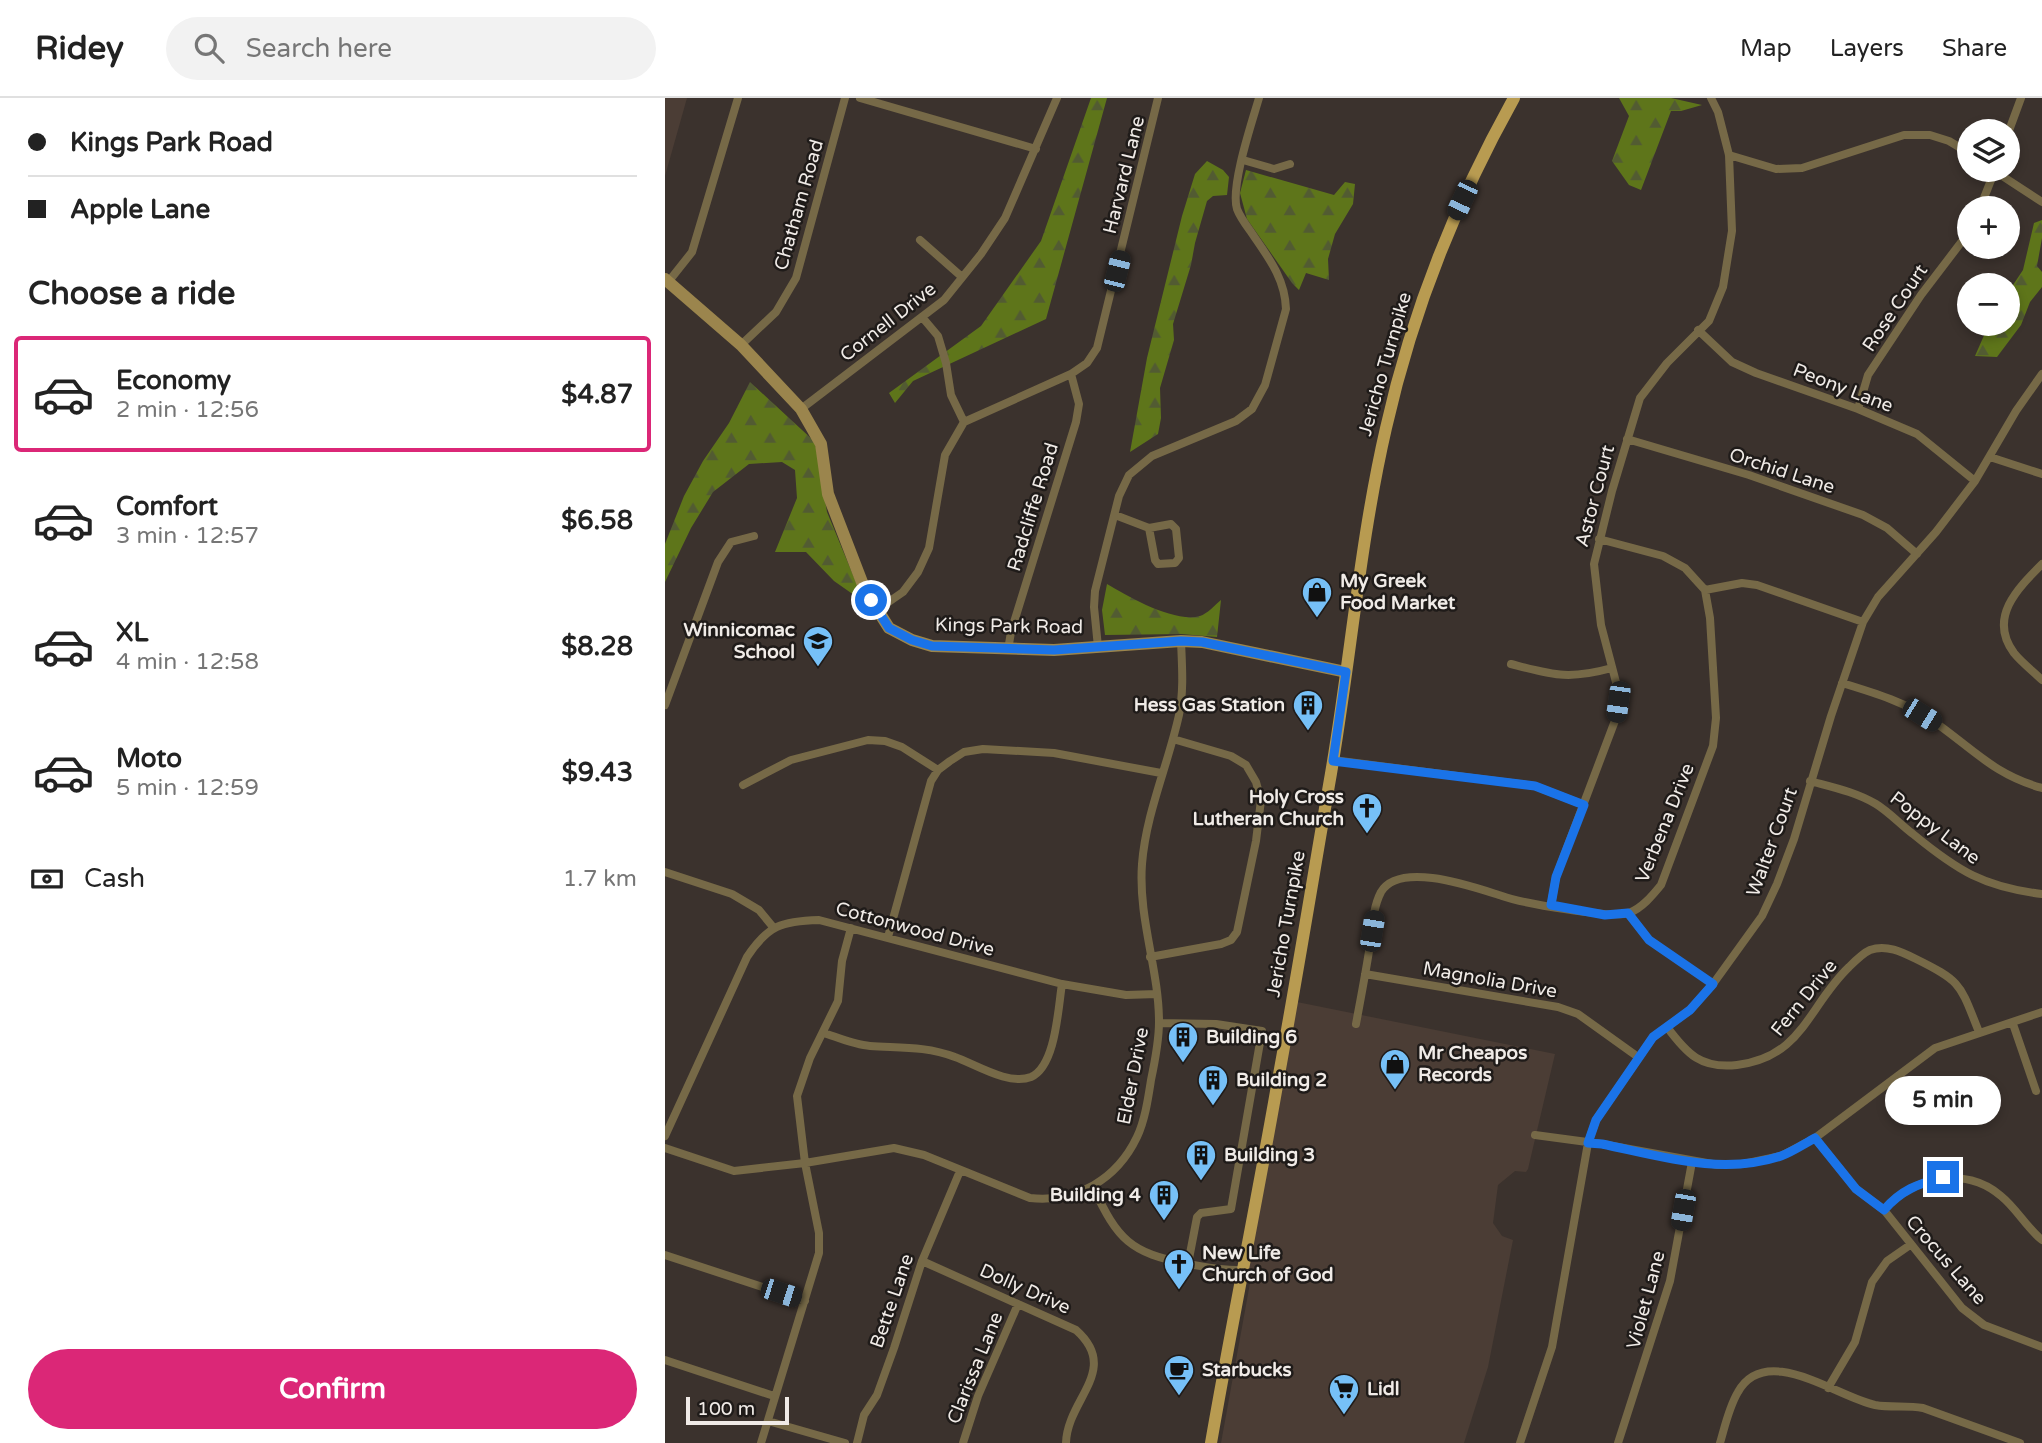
<!DOCTYPE html>
<meta charset="utf-8">
<style>
body{margin:0;font-family:"Varela Round",sans-serif;background:#f2f2f2;color:#222;height:100vh;display:flex;flex-direction:column;font-size:26px;white-space:nowrap}
*{box-sizing:border-box;margin:0}
p{font-size:23px;color:#767676}
.icon{flex:none;width:38px;height:38px;fill:none;stroke:currentColor;stroke-width:2;stroke-linecap:round;stroke-linejoin:round}
.map{position:relative;flex:1;overflow:hidden}
.sheet{display:flex;flex-direction:column;background:#fff;width:665px}
.sheet>*{flex:none}
.hud{display:grid;align-content:center;height:154px;padding:0 28px;background:#fff}
.fabs{position:absolute;left:1292px;top:21px;display:grid;gap:14px}
.fabs a{display:grid;place-items:center;width:63px;height:63px;border-radius:50%;background:#fff;box-shadow:0 4px 10px #0003;font-size:35px}
.scale{position:absolute;left:21px;bottom:18px;width:103px;box-sizing:border-box;padding-left:7px;border:4px solid #f0ebe7;border-top:0;font-size:19px;line-height:24px;white-space:nowrap;color:#f0ebe7;-webkit-text-stroke:5px #1f1b19;paint-order:stroke}
.end{position:absolute;width:32px;height:32px;margin:-16px;border:9px solid #1a73e8;background:#fff;box-shadow:0 0 0 4px #fff}
.from{border-radius:50%}
.bubble{position:absolute;height:49px;border-radius:24px;background:#fff;box-shadow:0 4px 10px #0003;font-size:23px;font-weight:700;line-height:49px;text-align:center}
.car{position:absolute;width:21px;height:42px;margin:-21px -10px;border-radius:9px;box-shadow:0 0 5px 2px #0007;background:linear-gradient(#222 24%,#8ab4d8 0 40%,#222 0 76%,#8ab4d8 0 86%,#222 0)}
.hud b{display:flex;align-items:center;gap:24px;height:66px;font-size:26px}
.hud b+b{border-top:2px solid #e0e0e0}
.hud i{width:18px;height:18px;background:#222}
ul{padding:0;list-style:none}
li{display:flex;align-items:center;gap:21px;height:116px;margin:0 14px 10px;padding:0 14px;border:4px solid transparent;border-radius:7px}
li div{flex:1}
li b{display:block;font-size:26px}
li em{font-style:normal;font-weight:700}
li.on{border-color:#db2777}
li>.icon{width:63px;height:63px;stroke-width:1.5}
h2{padding:0 28px;font-size:32px;line-height:84px}
.pay{display:flex;align-items:center;gap:18px;height:77px;padding:0 28px;font-size:26px}
.pay p{margin-inline-start:auto}
.button{display:flex;gap:14px;margin-top:auto;padding:14px 28px}
.button a{flex:1;height:80px;border-radius:42px;background:#db2777;color:#fff;font-size:28px;font-weight:700;line-height:80px;text-align:center}
header{display:flex;align-items:center;gap:42px;box-sizing:border-box;height:98px;padding:0 35px;background:#fff;border-bottom:2px solid #e0e0e0}
header strong{font-size:33px}
nav{display:flex;gap:38px;margin-inline-start:auto;font-size:24px}
.search{width:490px;height:63px;background:#f2f2f2;display:flex;align-items:center;gap:18px;box-sizing:border-box;padding:0 24px;border-radius:38px;color:#767676;font-size:26px}
main{display:flex;flex:1;min-height:0}
.map>svg:first-child{display:block}
.built{fill:#4b3d35}
.forest{fill:url(#forest-firs)}
.lines{fill:none;stroke-linecap:round;stroke-linejoin:round}
.street{stroke:#766947;stroke-width:8}
.secondary{stroke:#9b854d;stroke-width:12}
.primary{stroke:#b89b51;stroke-width:12}
.route{stroke:#1a73e8;stroke-width:9}
.labels{text-anchor:middle;dominant-baseline:central;stroke-width:5;stroke-linejoin:round;paint-order:stroke}
.street-label{font-size:19px;fill:#f0ebe7;stroke:#1f1b19}
.poi-label{font-size:19px;font-weight:bold;fill:#f0ebe7;stroke:#1f1b19;text-anchor:start}
</style>
<header>
<strong>Ridey</strong>
<div class="search"><svg class="icon" aria-label="search" viewBox="0 0 24 24"><circle cx="10" cy="10" r="6"/><path d="M15 15l6 6"/></svg>Search here</div>
<nav><a>Map</a><a>Layers</a><a>Share</a></nav>
</header>
<main>
<section class="sheet">
<div class="hud">
<b><i class="from"></i>Kings Park Road</b>
<b><i></i>Apple Lane</b>
</div>
<h2>Choose a ride</h2>
<ul>
<li class="on"><svg class="icon" aria-label="car" viewBox="0 0 24 24"><path d="M5 17H2v-5l4-1 3-4h7l3 4 3 1v5h-3M9 17h6M6 11h13"/><circle cx="7" cy="17" r="2"/><circle cx="17" cy="17" r="2"/></svg><div><b>Economy</b><p>2 min · 12:56</p></div><em>$4.87</em></li>
<li><svg class="icon" aria-label="car" viewBox="0 0 24 24"><path d="M5 17H2v-5l4-1 3-4h7l3 4 3 1v5h-3M9 17h6M6 11h13"/><circle cx="7" cy="17" r="2"/><circle cx="17" cy="17" r="2"/></svg><div><b>Comfort</b><p>3 min · 12:57</p></div><em>$6.58</em></li>
<li><svg class="icon" aria-label="car" viewBox="0 0 24 24"><path d="M5 17H2v-5l4-1 3-4h7l3 4 3 1v5h-3M9 17h6M6 11h13"/><circle cx="7" cy="17" r="2"/><circle cx="17" cy="17" r="2"/></svg><div><b>XL</b><p>4 min · 12:58</p></div><em>$8.28</em></li>
<li><svg class="icon" aria-label="car" viewBox="0 0 24 24"><path d="M5 17H2v-5l4-1 3-4h7l3 4 3 1v5h-3M9 17h6M6 11h13"/><circle cx="7" cy="17" r="2"/><circle cx="17" cy="17" r="2"/></svg><div><b>Moto</b><p>5 min · 12:59</p></div><em>$9.43</em></li>
</ul>
<div class="pay"><svg class="icon" aria-label="cash" viewBox="0 0 24 24"><path d="M3 7h18v10H3z"/><circle cx="12" cy="12" r="2"/></svg>Cash<p>1.7 km</p></div>
<div class="button"><a>Confirm</a></div>
</section>
<div class="map">
<svg width="1377" height="1345" viewBox="0 0 1377 1345">
<defs>
<pattern id="forest-firs" width="22" height="20" patternUnits="userSpaceOnUse" patternTransform="scale(1.75)"><rect width="22" height="20" fill="#5e751a"/><path d="M5 1l3.5 6h-7zM16 11l3.5 6h-7z" fill="#525b32"/></pattern>
</defs>
<rect width="100%" height="100%" fill="#3b322d"/>
<path class="built" d="M0,0H22L0,78Z
M627,903L890,956L863,1071L861,1074L850,1073L833,1087L828,1125L837,1138L848,1142L823,1269L799,1345H556L585,1185L580,1153Z"/>
<path class="forest" d="M426,0H442L381,221L248,283L230,305L224,295L316,228L376,143Z
M954,0H1006L1037,7L1016,13H1006L976,92L964,87L947,63L964,18Z
M542,63L558,72L564,79L562,97L548,98L542,103L530,145L526,167L508,226L509,242L495,290L496,320L493,336L465,354L482,260L517,118L530,76Z
M581,72L669,97L680,84L690,86L688,106L670,136L663,161L664,182L641,175L634,192L627,185L582,121L575,95Z
M1377,122V140L1372,168L1377,174V189L1365,204L1356,227L1332,259L1310,258L1324,226H1342V196L1358,172L1369,125Z
M85,284L150,344L162,414L195,494L189,497L169,483L141,454H110L132,400L130,372L117,364L84,366L48,394L26,430L0,484V446L19,398L38,363L64,325Z
M442,486C464,499 509,525 535,518C542,516 550,507 556,502L552,539L516,536L440,537L437,512Z"/>
<g class="lines">
<path class="street" d="M195,0L371,51
M1342,38L1356,0
M1064,57L1111,71L1137,70L1239,37H1265L1284,43L1304,55
M578,62L609,71L625,66
M1328,72L1377,104
M1315,110L1330,72
M255,142L297,179
M4,183L27,154L73,0
M257,219L273,238L281,265L286,297L299,324
M1033,232L1067,264L1091,275L1193,311L1252,336L1310,383
M76,247L111,214L131,180L180,0
M136,311L279,202L316,156L340,120L392,0
M1193,311L1203,277L1256,197L1304,134
M962,341L1084,377L1198,417L1222,430L1252,456
M1325,359L1377,376
M450,417L484,430L490,462L493,466L510,465L514,460L511,431L506,426L484,430
M1377,466C1352,491 1323,520 1349,555C1357,565 1368,573 1377,582
M1040,492L1077,485L1092,487L1198,524
M212,512L238,494L253,474L264,450L280,357L299,324L406,276L422,265L432,250L493,0
M433,549L429,509L430,493L454,398L464,377L487,358L571,323L587,311L600,287L621,211C620,180 603,159 586,134C581,127 575,119 572,111C565,89 587,24 594,0
M343,552L346,534L411,324L414,306L406,276
M846,566C889,577 903,582 947,570
M1177,585C1210,595 1243,605 1271,625C1309,652 1330,677 1377,690
M0,607L53,464L66,444L89,438
M668,662L870,688L919,707
M1145,683C1167,689 1191,694 1211,706C1224,714 1236,727 1248,736C1293,773 1319,789 1377,796
M78,687L126,662L203,642L220,643L237,649L273,672
M0,774L67,796L94,812L108,829
M886,807L891,779L951,620L953,604L952,588L936,527L929,466L947,393L975,300L1002,265L1044,223L1058,189L1067,133L1064,57L1053,14L1046,0
M963,815L984,842L1048,886
M223,839L266,683L273,672L285,663L299,654L318,651L389,655L496,675
M485,859L556,846L566,842L572,834L591,743L596,702L591,684L581,667L566,658L508,641
M700,876L893,909L913,916L973,959
M494,925L551,926L597,933L566,1111L536,1115L532,1119L523,1166
M691,926C696,899 701,873 705,847C707,830 708,809 716,794C735,762 811,790 837,798C857,805 946,821 964,815C977,810 987,798 996,787L1048,648L1051,620L1045,520L1040,492L1020,470L998,458L934,441
M1348,926L1371,993
M1002,929C1022,956 1036,971 1072,967C1138,959 1143,908 1184,869C1190,863 1198,855 1205,852C1221,846 1237,854 1251,861C1298,884 1295,887 1314,934
M159,935C174,940 190,947 205,948C235,950 261,948 290,959C310,966 344,988 366,979C391,968 393,910 397,886
M870,1037L937,1046L1053,1067L1078,1066L1116,1058L1150,1040L1270,950L1377,914
M0,1038L82,859C103,827 117,823 154,822L397,886L461,897L492,896
M1150,1040L1191,1091L1219,1112L1297,1210L1319,1227L1377,1249
M0,1050L69,1073L140,1065L229,1050L259,1057L365,1100C412,1105 452,1081 472,1039C480,1022 483,1001 486,982C490,963 494,943 494,924C494,871 473,821 477,766C481,715 503,667 514,617C519,592 517,568 516,543
M428,1089C453,1142 465,1155 523,1166C541,1169 558,1173 577,1172
M1219,1112C1247,1079 1300,1067 1336,1098C1352,1111 1361,1129 1377,1142
M0,1157L140,1203
M257,1163L411,1232C456,1272 402,1301 401,1345
M0,1262L109,1298
M1163,1290L1190,1244L1207,1184L1222,1163L1245,1147
M103,1323L180,1345
M96,1345L154,1155V1135L140,1065L132,998L145,960L173,903L177,863L186,830
M192,1345L199,1317L212,1297L229,1250L257,1163L295,1073
M298,1345L313,1298L353,1206
M855,1345L887,1249L923,1045L931,1022L988,939L1025,912L1048,886L1097,818L1112,786L1129,741L1166,618L1198,524L1213,499L1271,434L1310,383L1351,313L1377,276
M953,1345L1005,1183L1027,1064
M1055,1345C1060,1328 1064,1309 1073,1294C1101,1244 1172,1299 1210,1307C1226,1310 1242,1307 1258,1310L1355,1345"/>
<path class="secondary" d="M0,181L76,247L136,311L156,346L163,396L200,492L224,530L247,542L267,548L389,552L516,543L537,544L681,574"/>
<path class="primary" d="M546,1345C567,1224 592,1103 613,982C631,884 647,786 664,687C685,569 694,447 721,330C747,214 791,104 849,0"/>
</g>
<g class="lines">
<path class="route" d="M206,502L224,530L247,542L267,548L389,552L516,543L537,544L681,574L668,663L870,688L919,707L891,779L886,807L940,817L963,815L984,842L1048,886L1025,912L988,939L931,1022L923,1045L937,1046C995,1058 1057,1078 1116,1058C1127,1054 1139,1046 1150,1040L1191,1091L1219,1112C1236,1092 1253,1086 1278,1079"/>
</g>
<defs>
<g id="shop-pin" transform="scale(1.575)"><path d="M0 17L-7.5 6A9.5 9.5 0 1 1 7.5 6Z" fill="#76c0f7" stroke="#1f1b19"/><path d="M-5-2.5h2.3a2.7 3.5 0 0 1 5.4 0H5L5.5 6h-11ZM-1.5-2.5h3a1.5 2.3 0 0 0-3 0Z" fill="#111"/></g>
<g id="school-pin" transform="scale(1.575)"><path d="M0 17L-7.5 6A9.5 9.5 0 1 1 7.5 6Z" fill="#76c0f7" stroke="#1f1b19"/><path d="M0-5L7-2L0 1L-7-2ZM-4 1L0 2.5L4 1V4Q0 6-4 4Z" fill="#111"/></g>
<g id="building-pin" transform="scale(1.575)"><path d="M0 17L-7.5 6A9.5 9.5 0 1 1 7.5 6Z" fill="#76c0f7" stroke="#1f1b19"/><path d="M-4-6H4V6H1V3H-1V6H-4ZM-2.5-4.3h1.7v1.8h-1.7ZM.8-4.3h1.7v1.8H.8ZM-2.5-1h1.7V.8h-1.7ZM.8-1h1.7V.8H.8Z" fill="#111"/></g>
<g id="church-pin" transform="scale(1.575)"><path d="M0 17L-7.5 6A9.5 9.5 0 1 1 7.5 6Z" fill="#76c0f7" stroke="#1f1b19"/><path d="M-1.2-6h2.4v3.5h3.3v2.4h-3.3V6h-2.4V-.1h-3.3v-2.4h3.3Z" fill="#111"/></g>
<g id="cafe-pin" transform="scale(1.575)"><path d="M0 17L-7.5 6A9.5 9.5 0 1 1 7.5 6Z" fill="#76c0f7" stroke="#1f1b19"/><path d="M-5.5-4.5H6V0H3Q3 3.5 0 3.5H-2.5Q-5.5 3.5-5.5 0ZM3-3.2v2h1.7v-2ZM-6 4.5H4V6H-6Z" fill="#111"/></g>
<g id="supermarket-pin" transform="scale(1.575)"><path d="M0 17L-7.5 6A9.5 9.5 0 1 1 7.5 6Z" fill="#76c0f7" stroke="#1f1b19"/><path d="M-6-5.5h2.5l.6 2H6L4.5 2H-2.5L-4.4-4H-6ZM-1.5 3.2a1.3 1.3 0 1 0 .1 0ZM3 3.2a1.3 1.3 0 1 0 .1 0Z" fill="#111"/></g>
</defs>
<g fill-rule="evenodd">
<use href="#shop-pin" x="652" y="494"/>
<use href="#school-pin" x="153" y="543"/>
<use href="#building-pin" x="643" y="607"/>
<use href="#church-pin" x="702" y="710"/>
<use href="#building-pin" x="518" y="939"/>
<use href="#shop-pin" x="730" y="966"/>
<use href="#building-pin" x="548" y="982"/>
<use href="#building-pin" x="536" y="1057"/>
<use href="#building-pin" x="499" y="1097"/>
<use href="#church-pin" x="514" y="1166"/>
<use href="#cafe-pin" x="514" y="1272"/>
<use href="#supermarket-pin" x="679" y="1291"/>
</g>
<g class="labels">
<g class="street-label">
<text transform="translate(459 77) rotate(-76)">Harvard Lane</text>
<text transform="translate(134 107) rotate(-74)">Chatham Road</text>
<text transform="translate(1230 210) rotate(-56)">Rose Court</text>
<text transform="translate(223 224) rotate(-38)">Cornell Drive</text>
<text transform="translate(720 266) rotate(-74)">Jericho Turnpike</text>
<text transform="translate(1178 290) rotate(21)">Peony Lane</text>
<text transform="translate(1117 373) rotate(18)">Orchid Lane</text>
<text transform="translate(930 398) rotate(-75)">Astor Court</text>
<text transform="translate(368 409) rotate(-73)">Radcliffe Road</text>
<text transform="translate(344 528) rotate(1)">Kings Park Road</text>
<text transform="translate(1000 725) rotate(-68)">Verbena Drive</text>
<text transform="translate(1270 730) rotate(37)">Poppy Lane</text>
<text transform="translate(1107 744) rotate(-70)">Walter Court</text>
<text transform="translate(621 826) rotate(-80)">Jericho Turnpike</text>
<text transform="translate(250 831) rotate(15)">Cottonwood Drive</text>
<text transform="translate(825 882) rotate(10)">Magnolia Drive</text>
<text transform="translate(1139 900) rotate(-51)">Fern Drive</text>
<text transform="translate(468 978) rotate(-79)">Elder Drive</text>
<text transform="translate(1281 1162) rotate(49)">Crocus Lane</text>
<text transform="translate(360 1191) rotate(24)">Dolly Drive</text>
<text transform="translate(981 1202) rotate(-75)">Violet Lane</text>
<text transform="translate(227 1203) rotate(-71)">Bette Lane</text>
<text transform="translate(310 1270) rotate(-68)">Clarissa Lane</text>
</g>
<g class="poi-label">
<text x="675" y="483">My Greek<tspan x="675" dy="22">Food Market</tspan></text>
<text x="130" y="532" text-anchor="end">Winnicomac<tspan x="130" dy="22">School</tspan></text>
<text x="620" y="607" text-anchor="end">Hess Gas Station</text>
<text x="679" y="699" text-anchor="end">Holy Cross<tspan x="679" dy="22">Lutheran Church</tspan></text>
<text x="541" y="939">Building 6</text>
<text x="753" y="955">Mr Cheapos<tspan x="753" dy="22">Records</tspan></text>
<text x="571" y="982">Building 2</text>
<text x="559" y="1057">Building 3</text>
<text x="476" y="1097" text-anchor="end">Building 4</text>
<text x="537" y="1155">New Life<tspan x="537" dy="22">Church of God</tspan></text>
<text x="537" y="1272">Starbucks</text>
<text x="702" y="1291">Lidl</text>
</g>
</g>
</svg>
<div class="fabs">
<a><svg class="icon" aria-label="layers" viewBox="0 0 24 24"><path d="M12 4l9 5-9 5-9-5zM3 14l9 5 9-5"/></svg></a>
<a>+</a>
<a>−</a>
</div>
<div class="scale">100 m</div>
<i class="end from" style="left:206px;top:502px"></i>
<i class="end" style="left:1278px;top:1079px"></i>
<div class="bubble" style="left:1220px;top:978px;width:116px">5 min</div>
<i class="car" style="left:797px;top:102px;rotate:205deg"></i>
<i class="car" style="left:452px;top:173px;rotate:14deg"></i>
<i class="car" style="left:953px;top:604px;rotate:188deg"></i>
<i class="car" style="left:1257px;top:617px;rotate:122deg"></i>
<i class="car" style="left:707px;top:833px;rotate:9deg"></i>
<i class="car" style="left:1018px;top:1112px;rotate:190deg"></i>
<i class="car" style="left:116px;top:1195px;rotate:108deg"></i>
</div>
</main>
